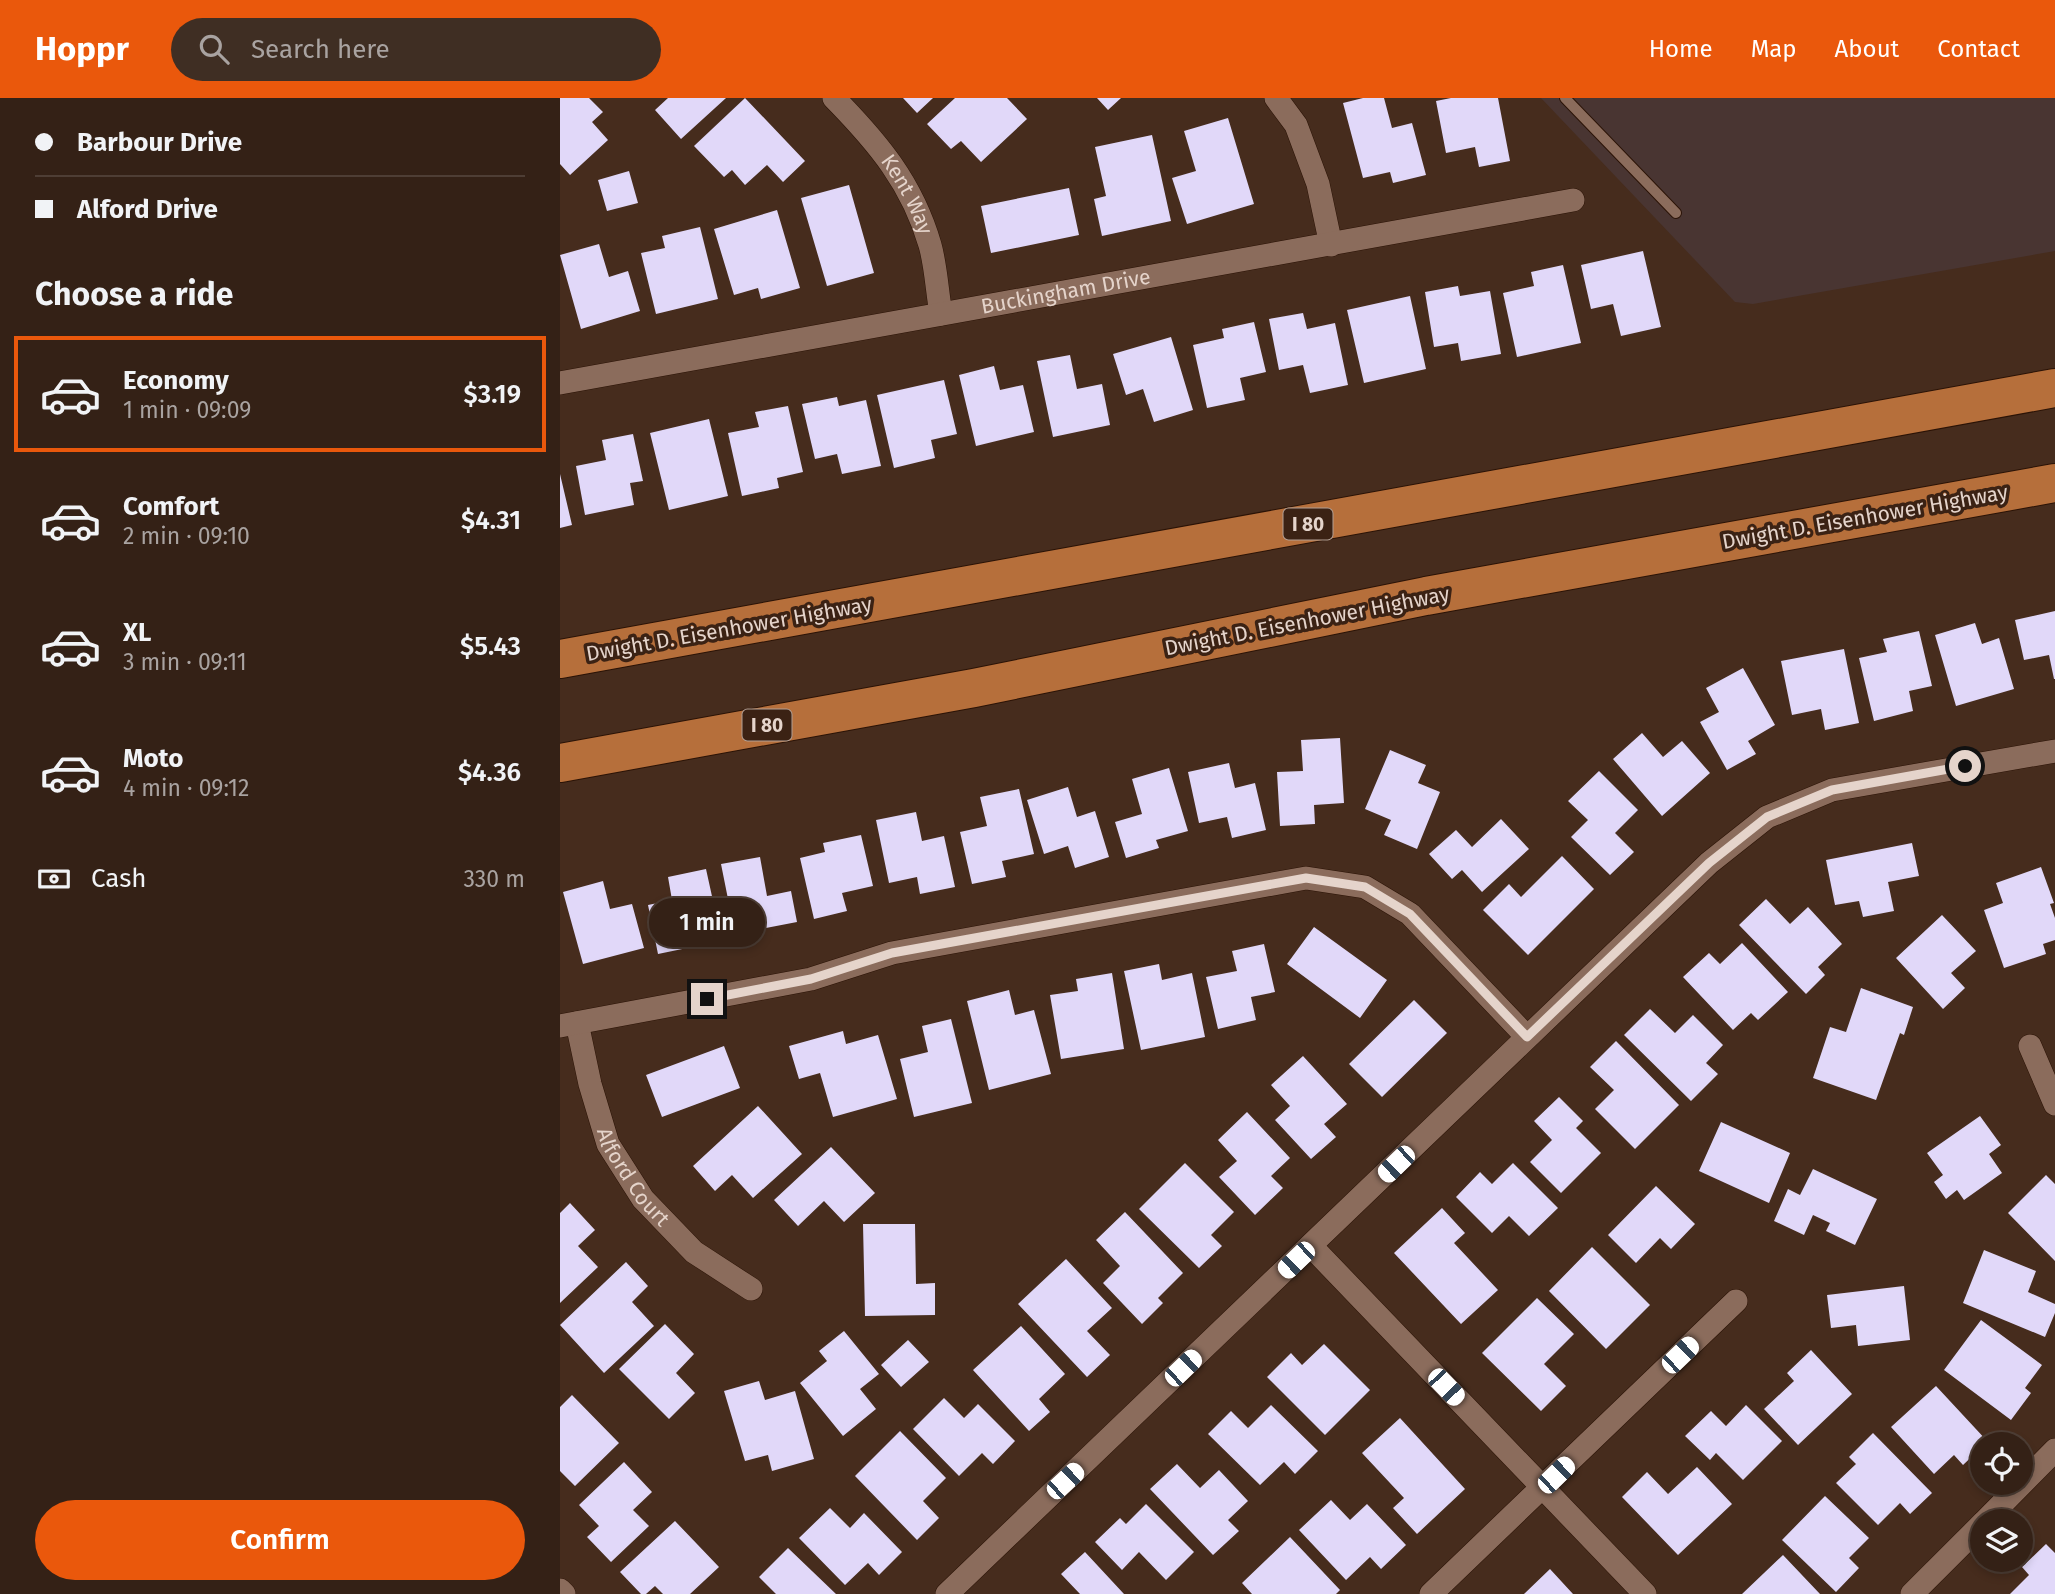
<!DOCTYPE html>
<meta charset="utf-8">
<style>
body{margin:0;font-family:"Fira Sans",sans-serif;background:#3f2e23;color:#f1f3f6;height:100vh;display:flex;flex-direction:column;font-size:26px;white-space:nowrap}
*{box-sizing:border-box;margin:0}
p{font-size:23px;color:#a9a3a1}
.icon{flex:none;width:38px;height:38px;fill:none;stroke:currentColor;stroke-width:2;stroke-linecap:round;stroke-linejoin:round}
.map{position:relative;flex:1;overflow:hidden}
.drawer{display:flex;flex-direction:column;background:#342116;width:560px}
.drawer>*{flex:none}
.top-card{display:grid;align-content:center;height:154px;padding:0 35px;background:#342116}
.buttons{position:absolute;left:1410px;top:1334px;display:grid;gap:14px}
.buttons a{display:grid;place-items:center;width:63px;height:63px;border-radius:50%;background:#342116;box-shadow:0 4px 10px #0003,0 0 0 2px #4e3e35;font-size:35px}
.end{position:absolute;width:32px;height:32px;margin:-16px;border:9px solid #e5d4cb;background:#111;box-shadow:0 0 0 4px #111}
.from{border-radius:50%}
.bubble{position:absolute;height:49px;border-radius:24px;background:#342116;box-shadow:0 4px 10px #0003,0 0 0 2px #4e3e35;font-size:23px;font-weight:600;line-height:49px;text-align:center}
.car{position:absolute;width:21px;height:42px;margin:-21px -10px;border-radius:9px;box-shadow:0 0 5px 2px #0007;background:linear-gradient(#fff 24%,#345 0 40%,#fff 0 76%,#345 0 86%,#fff 0)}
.top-card b{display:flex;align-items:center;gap:24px;height:66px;font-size:26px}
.top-card b+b{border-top:2px solid #4e3e35}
.top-card i{width:18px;height:18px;background:#f1f3f6}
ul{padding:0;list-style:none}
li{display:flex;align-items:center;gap:21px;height:116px;margin:0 14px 10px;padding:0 21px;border:4px solid transparent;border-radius:0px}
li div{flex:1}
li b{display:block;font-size:26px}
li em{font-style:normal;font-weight:600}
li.active{border-color:#ea580c}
li>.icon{width:63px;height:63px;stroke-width:1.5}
h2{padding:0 35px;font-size:32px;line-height:84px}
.pay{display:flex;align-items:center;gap:18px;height:77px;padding:0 35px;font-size:26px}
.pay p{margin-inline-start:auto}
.primary-button{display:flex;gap:14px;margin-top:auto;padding:14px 35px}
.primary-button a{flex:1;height:80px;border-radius:42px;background:#ea580c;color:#fff;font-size:28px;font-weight:600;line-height:80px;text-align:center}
header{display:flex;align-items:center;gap:42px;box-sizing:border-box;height:98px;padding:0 35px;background:#ea580c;color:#fff}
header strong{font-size:33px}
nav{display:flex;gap:38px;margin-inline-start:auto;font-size:24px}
.search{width:490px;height:63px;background:#3f2e23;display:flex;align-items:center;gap:18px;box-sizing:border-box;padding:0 24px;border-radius:38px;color:#a9a3a1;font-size:26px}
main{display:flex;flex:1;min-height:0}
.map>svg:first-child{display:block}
.medical{fill:#493532}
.building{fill:#e1d8f9}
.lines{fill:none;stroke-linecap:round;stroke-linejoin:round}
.lane-casing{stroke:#2b1306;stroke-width:12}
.street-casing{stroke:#2b1306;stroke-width:24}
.highway-casing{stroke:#2b1306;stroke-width:40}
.lane{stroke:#8b6c5c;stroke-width:10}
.street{stroke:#8b6c5c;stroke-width:23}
.highway{stroke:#b66f3b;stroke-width:38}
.route{stroke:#e5d4cb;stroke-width:9}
.labels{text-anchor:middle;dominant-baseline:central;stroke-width:7;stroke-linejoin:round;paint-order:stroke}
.shield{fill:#3b2214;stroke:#b29f94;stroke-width:2}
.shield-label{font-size:19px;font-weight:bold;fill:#e5d4cb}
.street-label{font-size:21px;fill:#e5d4cb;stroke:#3b2214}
</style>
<header>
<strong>Hoppr</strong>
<div class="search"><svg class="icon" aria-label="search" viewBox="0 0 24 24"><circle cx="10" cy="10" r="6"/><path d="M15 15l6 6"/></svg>Search here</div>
<nav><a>Home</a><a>Map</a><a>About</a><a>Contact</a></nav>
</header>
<main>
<section class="drawer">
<div class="top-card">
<b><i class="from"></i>Barbour Drive</b>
<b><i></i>Alford Drive</b>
</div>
<h2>Choose a ride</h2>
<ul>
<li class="active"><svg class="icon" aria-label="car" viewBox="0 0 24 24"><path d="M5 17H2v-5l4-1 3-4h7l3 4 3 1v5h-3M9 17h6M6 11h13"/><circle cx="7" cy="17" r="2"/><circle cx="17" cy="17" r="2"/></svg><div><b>Economy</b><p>1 min · 09:09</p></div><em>$3.19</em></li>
<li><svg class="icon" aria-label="car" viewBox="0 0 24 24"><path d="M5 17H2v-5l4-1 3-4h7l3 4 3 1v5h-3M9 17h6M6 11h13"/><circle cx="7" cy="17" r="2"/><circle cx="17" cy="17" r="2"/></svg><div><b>Comfort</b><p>2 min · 09:10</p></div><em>$4.31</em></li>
<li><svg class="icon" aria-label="car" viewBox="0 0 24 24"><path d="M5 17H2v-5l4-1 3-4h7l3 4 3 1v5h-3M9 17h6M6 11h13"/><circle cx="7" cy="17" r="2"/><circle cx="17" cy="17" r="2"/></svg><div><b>XL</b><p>3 min · 09:11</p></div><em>$5.43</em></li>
<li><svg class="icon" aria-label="car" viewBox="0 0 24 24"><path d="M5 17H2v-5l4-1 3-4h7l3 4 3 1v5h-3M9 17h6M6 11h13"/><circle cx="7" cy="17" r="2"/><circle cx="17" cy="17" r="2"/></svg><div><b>Moto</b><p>4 min · 09:12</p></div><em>$4.36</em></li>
</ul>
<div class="pay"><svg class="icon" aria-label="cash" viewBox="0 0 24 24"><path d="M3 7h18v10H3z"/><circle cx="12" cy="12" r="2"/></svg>Cash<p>330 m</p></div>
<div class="primary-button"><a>Confirm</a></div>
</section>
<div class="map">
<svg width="1495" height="1496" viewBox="0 0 1495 1496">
<rect width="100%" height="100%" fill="#462c1d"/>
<path class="medical" d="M981,0H1495V153L1193,206L1175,204Z"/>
<path class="building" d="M0,0H29L43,14L32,24L48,42L10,77L0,66Z
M108,0H166L121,41L95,12Z
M185,0L245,63L223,84L207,67L185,87L172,72L164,79L134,48Z
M343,0H373L357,15Z
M395,0H447L467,21L421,64L401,43L391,51L367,26Z
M537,0H561L548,12Z
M803,0H824L832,30L852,25L866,77L833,85L830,74L803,80L783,5Z
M891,0H938L950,63L919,69L915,49L886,55L876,3Z
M668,20L694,106L627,126L612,80L636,73L624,33Z
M592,37L611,123L542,138L534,101L546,98L535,49Z
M69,73L78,105L47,113L38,82Z
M289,87L314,175L267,188L241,100Z
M509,90L519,137L431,155L421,108Z
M217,112L240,190L201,201L198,190L174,197L154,131Z
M140,129L158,201L96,216L81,155L105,150L102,138Z
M39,146L49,179L68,173L80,213L21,231L0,157Z
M1083,153L1101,229L1061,238L1053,206L1031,211L1021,167Z
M1003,167L1021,245L957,259L943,195L974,188L971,174Z
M898,188L900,198L930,193L941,256L901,263L898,245L874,249L865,194Z
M850,198L866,271L804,285L787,212Z
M743,215L747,231L775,225L788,287L750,295L743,267L719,272L709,221Z
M694,224L706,274L680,280L685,302L647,310L633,247L664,240L662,231Z
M611,239L633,312L594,324L583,291L566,297L553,256Z
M510,257L517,291L542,286L550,327L493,339L477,263Z
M434,268L440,292L463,287L474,334L416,348L399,277Z
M384,282L397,336L371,342L375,360L334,370L317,297Z
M277,299L279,308L306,302L321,368L282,376L277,356L255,361L242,306Z
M228,308L243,374L217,380L219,390L182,398L168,335L199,329L195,314Z
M149,321L168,398L109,412L90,335Z
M73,336L83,383L70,385L74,407L25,417L16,368L46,362L42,342Z
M0,376L12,427L0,430Z
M1495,513V581H1494L1489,557L1464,562L1455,522Z
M1415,525L1422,546L1439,540L1454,591L1396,608L1375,537Z
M1359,533L1372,588L1349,593L1353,613L1314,623L1299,560L1327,554L1323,541Z
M1284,551L1299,625L1265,632L1261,611L1232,617L1221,563Z
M1183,570L1215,627L1188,643L1196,656L1167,672L1140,624L1159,614L1146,590Z
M1082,635L1103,659L1122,643L1150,675L1102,718L1053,661Z
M780,640L784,705L754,707L755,726L720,728L717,674L743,673L741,642Z
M830,652L866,667L858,685L880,694L857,751L824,737L831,722L805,711Z
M669,665L675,690L695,685L706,732L672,740L667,719L639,725L628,674Z
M609,670L628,733L596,742L599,750L566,760L555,724L582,716L572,681Z
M1039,673L1078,712L1055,735L1074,754L1050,777L1011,739L1028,722L1008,703Z
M508,689L517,719L535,713L549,759L515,770L508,748L484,756L467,702Z
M459,691L474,756L442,763L446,779L412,786L400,734L427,728L420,699Z
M356,714L362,743L384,738L395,789L360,796L357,779L329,785L316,722Z
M941,721L969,751L922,794L902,772L892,781L869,756L896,732L912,749Z
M301,737L313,788L282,795L287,813L254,821L240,760L265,754L263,745Z
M1352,745L1359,778L1328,784L1334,813L1303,819L1299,803L1275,807L1266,762Z
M1002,758L1034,791L968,857L923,812L949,786L961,799Z
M200,759L207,798L231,793L237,824L175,836L161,766Z
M1481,769L1494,805L1490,806L1495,820V842L1483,846L1486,856L1444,870L1424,812L1443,805L1436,785Z
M146,771L157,821L128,827L132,849L98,856L88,807L112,802L108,779Z
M43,783L50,811L72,806L84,850L23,866L3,794Z
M1206,801L1230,826L1248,809L1282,846L1258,869L1265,877L1246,896L1179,827Z
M1382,817L1416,853L1391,875L1405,890L1383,911L1336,860Z
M754,829L827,882L800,920L727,866Z
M1182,845L1228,894L1198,922L1191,915L1173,932L1123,879L1149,855L1160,866Z
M704,846L715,894L691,899L696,922L658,931L646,879L677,873L672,853Z
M599,866L602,882L632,875L645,939L581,952L564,873Z
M552,875L564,951L501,961L490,897L518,893L516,881Z
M1301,890L1353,909L1344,937L1340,935L1316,1002L1253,980L1270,929L1286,934Z
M449,892L455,917L474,912L491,976L429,992L407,903Z
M854,902L887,935L822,999L789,966Z
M1090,911L1115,935L1133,917L1163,947L1146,965L1158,976L1131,1003L1064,937Z
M391,921L412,1005L354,1019L340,961L368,954L362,928Z
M283,933L286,946L318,937L337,1001L273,1019L260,975L239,981L229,948Z
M1056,943L1119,1007L1075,1051L1035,1011L1054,992L1030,969Z
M164,948L180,990L102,1019L86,977Z
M743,958L787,1006L764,1026L776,1039L751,1061L715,1022L730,1008L711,987Z
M999,999L1023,1023L1016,1030L1041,1055L1001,1095L970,1064L992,1042L974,1023Z
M198,1008L242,1056L193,1100L172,1077L155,1093L133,1068Z
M687,1014L730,1060L711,1078L723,1090L695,1117L659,1079L677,1063L658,1042Z
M1420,1018L1441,1047L1429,1056L1442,1075L1404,1102L1397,1092L1386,1101L1374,1084L1383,1077L1367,1055Z
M1161,1024L1230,1055L1209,1105L1139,1073Z
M271,1049L315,1095L284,1124L264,1103L238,1128L214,1102Z
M625,1065L674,1114L651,1137L662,1148L639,1170L579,1111Z
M953,1065L998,1110L969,1138L949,1118L932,1135L896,1099L920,1074L932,1086Z
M1253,1071L1317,1101L1295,1147L1266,1133L1270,1125L1253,1117L1244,1137L1214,1123L1228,1091L1240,1097Z
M1486,1077L1495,1086V1163L1448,1115Z
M1096,1088L1135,1126L1111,1151L1100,1140L1076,1165L1048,1137Z
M10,1105L35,1132L18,1148L38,1169L0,1205V1115Z
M882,1110L905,1135L894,1145L938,1192L901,1226L834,1155Z
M565,1114L623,1175L598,1200L603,1205L582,1226L543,1185L560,1168L536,1142Z
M303,1126H355L356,1186L375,1185V1217L305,1218Z
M1032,1149L1090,1207L1046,1251L989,1193Z
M1424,1152L1476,1173L1468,1194L1495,1206V1215L1485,1239L1403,1205Z
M506,1161L552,1210L527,1233L550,1257L527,1279L458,1206Z
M66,1164L88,1188L72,1204L94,1228L44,1275L0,1227Z
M1344,1188L1350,1242L1298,1248L1296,1227L1271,1230L1267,1197Z
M977,1200L1014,1236L984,1266L1006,1288L981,1313L922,1255Z
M1421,1222L1482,1267L1465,1290L1471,1295L1451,1322L1384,1272Z
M105,1226L134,1256L116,1275L135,1295L109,1321L59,1271Z
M461,1228L505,1276L479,1301L490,1314L469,1333L413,1272Z
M284,1233L319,1276L300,1291L316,1311L283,1338L240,1285L267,1263L259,1253Z
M348,1242L369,1264L341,1289L321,1267Z
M764,1246L810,1292L765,1337L707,1279L731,1255L742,1267Z
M1251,1252L1292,1296L1238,1347L1204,1311L1234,1283L1227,1275Z
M199,1283L205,1302L235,1293L254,1361L212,1373L208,1357L185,1363L164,1293Z
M1376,1288L1428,1344L1423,1346V1348L1403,1367L1394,1357L1374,1376L1331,1329Z
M12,1297L59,1345L15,1388L0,1373V1309Z
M384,1300L404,1320L418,1306L455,1343L433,1366L422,1355L399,1378L353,1331Z
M711,1307L758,1353L735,1376L724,1364L700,1387L648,1336L671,1313L688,1330Z
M1186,1307L1222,1343L1183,1382L1156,1355L1150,1362L1125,1338L1151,1313L1166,1328Z
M840,1320L905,1391L857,1436L833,1410L844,1400L802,1355Z
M340,1333L386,1380L363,1403L379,1420L357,1442L295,1378Z
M1313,1335L1372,1395L1350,1416L1340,1405L1318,1427L1276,1385L1296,1366L1289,1359Z
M64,1364L92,1394L73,1412L89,1428L51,1464L27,1439L39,1428L19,1407Z
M617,1366L640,1390L659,1372L688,1403L668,1422L679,1433L653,1457L590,1391Z
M1137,1369L1172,1406L1118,1457L1062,1399L1087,1374L1108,1396Z
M1265,1398L1309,1440L1289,1460L1299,1470L1276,1494L1222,1442Z
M771,1402L790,1422L807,1406L846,1447L821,1471L810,1459L786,1482L739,1432Z
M586,1406L634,1454L606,1482L579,1454L562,1472L535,1444L560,1420L566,1426Z
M270,1410L290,1430L304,1415L342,1454L319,1477L308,1465L285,1487L239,1440Z
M115,1423L159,1469L130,1496H103L95,1488L86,1496H81L60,1474Z
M730,1439L780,1492L776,1496H692L682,1485Z
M1486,1446L1495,1455V1496H1450L1469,1477L1462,1469Z
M228,1450L276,1496H216L199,1479Z
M525,1454L564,1496H520L501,1476Z
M1223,1457L1260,1496H1182Z
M990,1471L1013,1496H964Z"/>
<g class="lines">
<g class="lane-casing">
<path id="lane" d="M1005,0L1116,115"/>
</g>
<g class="street-casing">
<g id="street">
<path id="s1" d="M274,0C318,45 352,85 370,147C376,168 377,193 381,216"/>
<path d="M716,0L736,27L758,86L771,147"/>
<path id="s2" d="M0,285L1013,102"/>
<path id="s3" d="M17,925L30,986L48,1046L83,1101L134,1154L191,1191"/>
<path d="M0,928L251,881L332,855L746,780L805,789L850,816L967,939"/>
<path d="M1470,948L1495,1006"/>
<path d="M751,1148L1085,1496"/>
<path d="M1425,1423L1495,1352"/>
<path d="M0,1492L4,1496"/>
<path d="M387,1496L1149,765L1207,719L1272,692L1495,653"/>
<path d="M871,1496L1176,1203"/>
<path d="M1352,1496L1423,1425"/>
</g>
</g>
<g class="highway-casing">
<path id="highway" d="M0,561L1495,290
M0,665L414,590L866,498L1495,385"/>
</g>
<use href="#lane" class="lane"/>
<use href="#street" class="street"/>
<use href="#highway" class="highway"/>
</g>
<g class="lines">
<path class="route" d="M147,901L251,881L332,855L746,780L805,789L850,816L967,939L1149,765L1207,719L1272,692L1405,668"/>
</g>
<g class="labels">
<g class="shield">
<rect x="723.5" y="410.5" width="49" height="31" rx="5"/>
<rect x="182.5" y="611.5" width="49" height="31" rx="5"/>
</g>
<g class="shield-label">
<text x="748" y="426">I 80</text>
<text x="207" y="627">I 80</text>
</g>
<g class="street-label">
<text stroke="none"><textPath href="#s1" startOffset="122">Kent Way</textPath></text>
<text stroke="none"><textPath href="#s2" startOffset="514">Buckingham Drive</textPath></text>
<text transform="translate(1305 419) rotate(-10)">Dwight D. Eisenhower Highway</text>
<text transform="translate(747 523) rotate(-11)">Dwight D. Eisenhower Highway</text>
<text transform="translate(169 531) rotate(-10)">Dwight D. Eisenhower Highway</text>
<text stroke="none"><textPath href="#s3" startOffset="166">Alford Court</textPath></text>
</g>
</g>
</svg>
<div class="buttons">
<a><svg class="icon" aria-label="locate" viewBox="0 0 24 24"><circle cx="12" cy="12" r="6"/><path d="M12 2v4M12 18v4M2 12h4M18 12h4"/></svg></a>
<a><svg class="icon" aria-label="layers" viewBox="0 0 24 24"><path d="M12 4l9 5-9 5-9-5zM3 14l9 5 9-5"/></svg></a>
</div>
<i class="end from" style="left:1405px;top:668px"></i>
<i class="end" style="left:147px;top:901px"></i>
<div class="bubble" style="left:89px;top:800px;width:116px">1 min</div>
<i class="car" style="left:836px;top:1066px;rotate:226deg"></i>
<i class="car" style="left:736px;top:1162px;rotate:226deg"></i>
<i class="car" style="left:1120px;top:1257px;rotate:46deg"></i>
<i class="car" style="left:623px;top:1270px;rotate:46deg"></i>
<i class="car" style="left:886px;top:1289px;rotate:136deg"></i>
<i class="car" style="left:996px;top:1377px;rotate:46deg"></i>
<i class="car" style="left:505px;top:1383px;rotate:47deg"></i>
</div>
</main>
